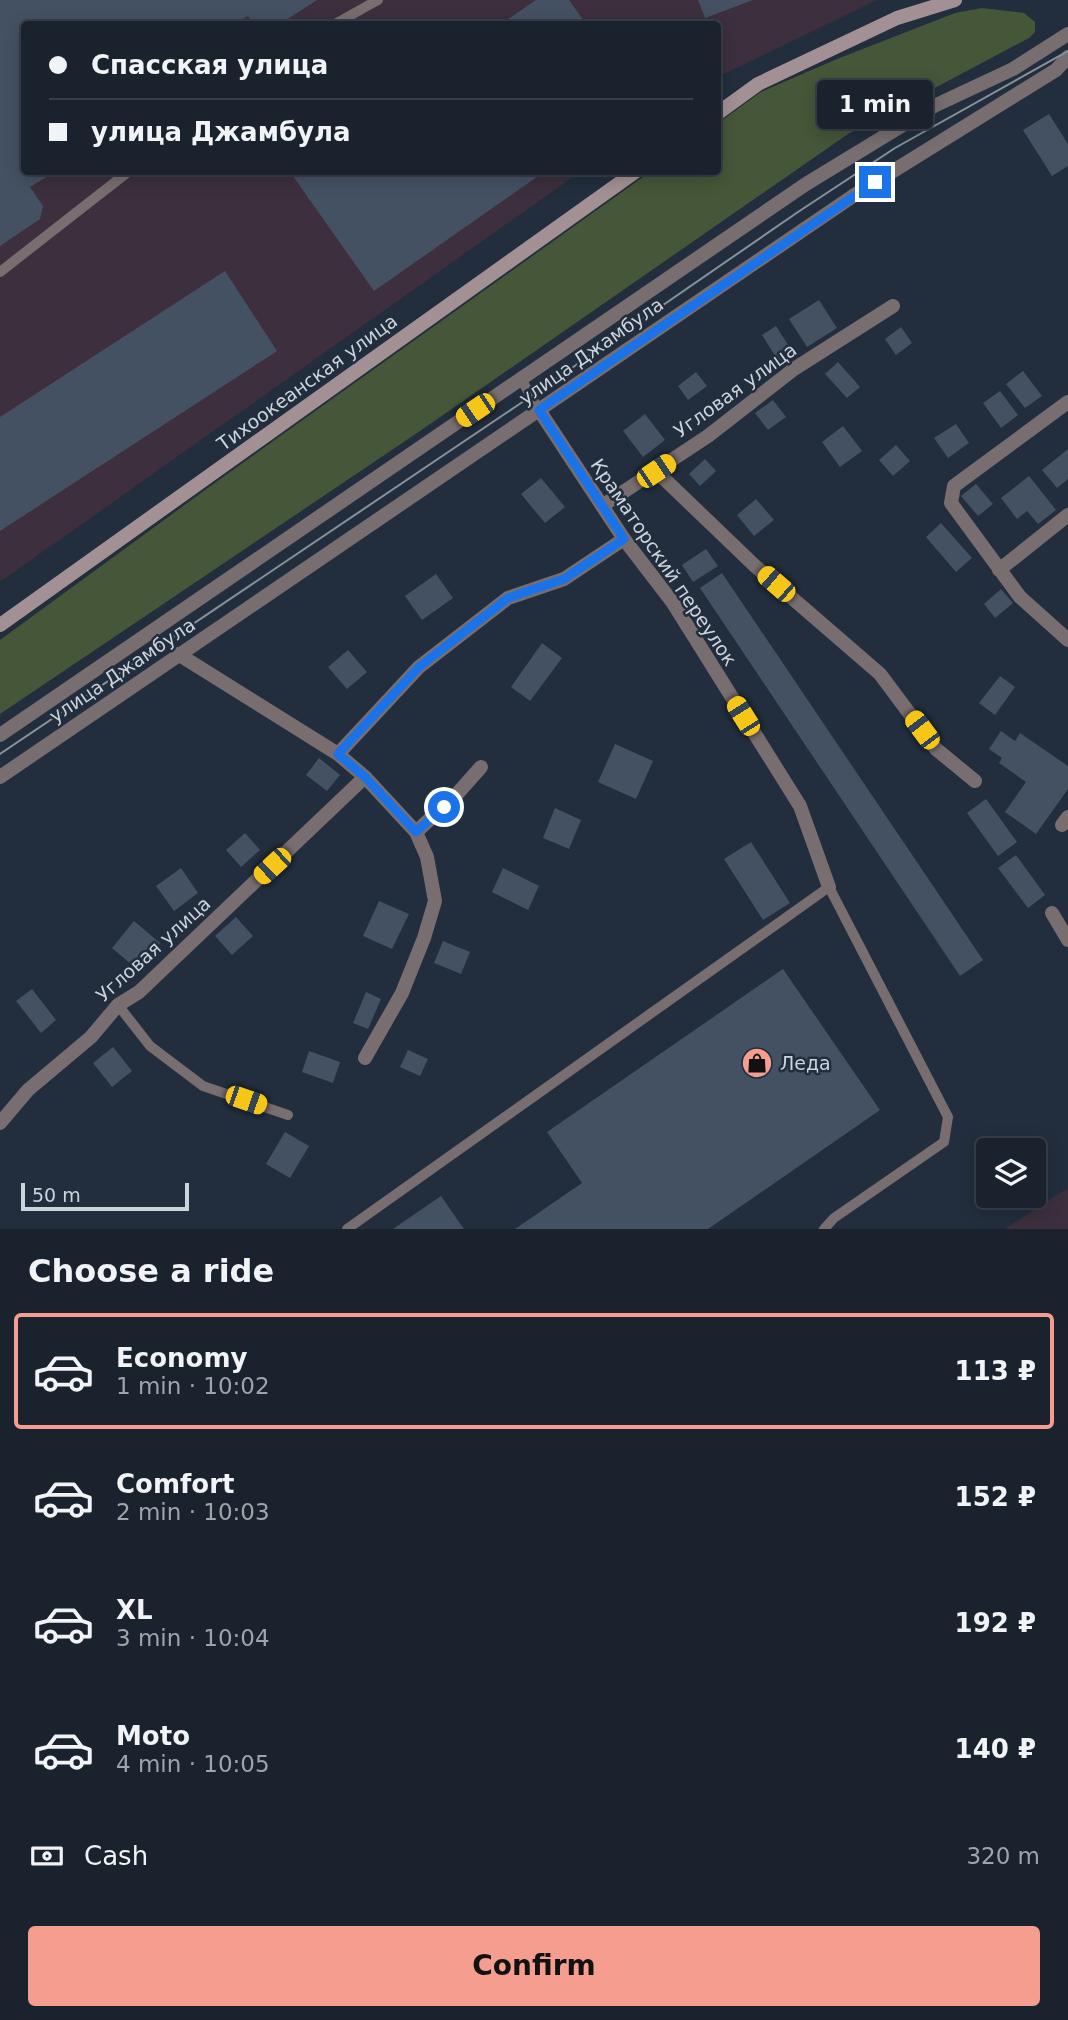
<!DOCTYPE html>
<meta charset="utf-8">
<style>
body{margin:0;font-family:"DejaVu Sans",sans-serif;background:#232a36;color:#f1f3f6;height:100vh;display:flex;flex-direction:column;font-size:26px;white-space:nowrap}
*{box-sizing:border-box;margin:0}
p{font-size:23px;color:#9fa4aa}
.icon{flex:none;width:38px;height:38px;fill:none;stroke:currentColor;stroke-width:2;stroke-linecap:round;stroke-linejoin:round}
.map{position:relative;height:1229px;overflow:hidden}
.side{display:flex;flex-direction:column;background:#1a222e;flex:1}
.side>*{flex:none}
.top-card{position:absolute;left:21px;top:21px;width:700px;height:154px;border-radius:7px;box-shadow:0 4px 18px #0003,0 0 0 2px #383f4a;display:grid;align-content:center;height:154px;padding:0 28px;background:#1a222e}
.tools{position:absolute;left:976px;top:1138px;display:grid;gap:14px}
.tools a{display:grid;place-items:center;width:70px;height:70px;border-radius:7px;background:#1a222e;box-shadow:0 4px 18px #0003,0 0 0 2px #383f4a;font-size:35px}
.scale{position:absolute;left:21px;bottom:18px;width:168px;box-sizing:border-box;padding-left:7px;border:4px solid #cbd3dd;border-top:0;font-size:19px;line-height:24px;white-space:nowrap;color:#cbd3dd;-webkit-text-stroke:5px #222e3d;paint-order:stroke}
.end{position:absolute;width:32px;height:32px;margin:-16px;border:9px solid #1a73e8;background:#fff;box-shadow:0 0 0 4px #fff}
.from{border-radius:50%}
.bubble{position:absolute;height:49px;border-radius:7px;background:#1a222e;box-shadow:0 4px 18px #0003,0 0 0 2px #383f4a;font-size:23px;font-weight:600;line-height:49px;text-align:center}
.car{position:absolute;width:21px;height:42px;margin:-21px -10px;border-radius:9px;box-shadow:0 0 5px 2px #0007;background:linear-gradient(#f5c518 24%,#345 0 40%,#f5c518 0 76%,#345 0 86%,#f5c518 0)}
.top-card b{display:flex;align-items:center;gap:24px;height:66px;font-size:26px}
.top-card b+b{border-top:2px solid #383f4a}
.top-card i{width:18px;height:18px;background:#f1f3f6}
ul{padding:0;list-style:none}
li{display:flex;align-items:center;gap:21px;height:116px;margin:0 14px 10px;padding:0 14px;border:4px solid transparent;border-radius:7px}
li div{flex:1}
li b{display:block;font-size:26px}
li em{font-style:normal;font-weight:600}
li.selected{border-color:#f59d8f}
li>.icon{width:63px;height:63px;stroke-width:1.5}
h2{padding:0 28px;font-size:32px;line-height:84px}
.pay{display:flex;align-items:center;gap:18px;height:77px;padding:0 28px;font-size:26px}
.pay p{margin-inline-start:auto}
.action{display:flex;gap:14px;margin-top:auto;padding:14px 28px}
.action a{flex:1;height:80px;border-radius:7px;background:#f59d8f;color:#111;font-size:28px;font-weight:600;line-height:80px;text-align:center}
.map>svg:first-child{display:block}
.industrial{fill:#3d2f3d}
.green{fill:#465638}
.building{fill:#445162}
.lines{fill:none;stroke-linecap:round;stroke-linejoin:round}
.service{stroke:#786d6f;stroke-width:10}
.minor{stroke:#786d6f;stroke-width:14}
.tertiary{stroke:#786d6f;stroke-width:14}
.secondary{stroke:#a29094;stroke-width:14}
.tram{stroke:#87919d;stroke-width:2}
.route{stroke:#1a73e8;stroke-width:9}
.labels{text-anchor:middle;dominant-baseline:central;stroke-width:5;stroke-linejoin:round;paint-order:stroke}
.street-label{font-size:19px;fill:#cbd3dd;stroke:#222e3d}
.poi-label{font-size:19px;fill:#cbd3dd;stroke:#222e3d;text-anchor:start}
</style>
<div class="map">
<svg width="1068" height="1229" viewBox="0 0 1068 1229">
<rect width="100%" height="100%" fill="#222e3d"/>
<path class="industrial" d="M0,0H877L718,77V24H24V172H580L0,582Z
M1068,1188V1229H1005Z"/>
<path class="green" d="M982,8L1024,13L1035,22V32L1029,38L848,134L420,431L0,714V640L216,482L650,172H718V123L761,92L837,59L955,13Z"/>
<path class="building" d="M0,0H317L280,24H254L248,16L235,24H24V172H55L30,187L43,206L40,219L0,246Z
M536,0H569L586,24H501Z
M698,0H753L705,18Z
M1049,114L1068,144V166L1052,176L1023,130Z
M290,172H544L374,291Z
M225,271L277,351L0,531V417Z
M819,300L837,328L807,347L789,319Z
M776,326L795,356L781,365L762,335Z
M901,327L912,343L896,355L885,339Z
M838,362L860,387L847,398L825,374Z
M1023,371L1042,396L1025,408L1006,384Z
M696,372L707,386L688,400L678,386Z
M1000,391L1018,415L1001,428L983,403Z
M773,400L786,417L768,430L755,413Z
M645,414L665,440L643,457L623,431Z
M956,424L969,443L948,458L934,438Z
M843,426L862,451L840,467L822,442Z
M896,445L910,461L893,476L879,460Z
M1068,449V479L1057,488L1042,470Z
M705,459L716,471L700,486L689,474Z
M1029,476L1056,510L1038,524L1027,511L1017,519L1001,498Z
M541,478L565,507L545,523L521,494Z
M976,484L993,504L978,516L961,496Z
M756,499L774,520L754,536L737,515Z
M941,523L972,558L956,572L926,537Z
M706,549L718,566L693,582L682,565Z
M722,573L983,960L960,976L700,588Z
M436,574L453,598L422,620L405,596Z
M1001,589L1013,603L995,618L984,604Z
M542,643L562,658L530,701L511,687Z
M348,650L367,672L347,689L328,667Z
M1000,676L1015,687L995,715L979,703Z
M1001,731L1015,741L1020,733L1068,766V789L1036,834L1005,812L1026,782L999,763L1002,758L989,749Z
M615,744L653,761L636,799L598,782Z
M319,758L340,775L327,791L306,775Z
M986,799L1017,842L998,856L967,813Z
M555,808L581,820L569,849L543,838Z
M245,833L260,850L241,867L226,850Z
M751,842L790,903L763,920L724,859Z
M1016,855L1045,895L1028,908L998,868Z
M181,868L198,893L174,911L156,886Z
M503,868L539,886L528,910L492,892Z
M379,901L409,914L392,949L363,936Z
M236,917L253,936L232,955L215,936Z
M134,921L160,943L138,970L112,948Z
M443,941L470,952L461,974L434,963Z
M783,969L880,1110L708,1229H515L582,1183L547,1132Z
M32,989L56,1020L41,1033L16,1001Z
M366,992L381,999L368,1029L353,1023Z
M113,1047L132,1071L112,1087L93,1063Z
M408,1050L428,1059L420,1076L400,1067Z
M309,1051L340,1062L333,1083L302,1072Z
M285,1132L309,1146L290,1178L266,1164Z
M441,1196L464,1229H393Z"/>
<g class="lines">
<path class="service" d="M335,24L378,0
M0,272L128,172
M521,379L539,410
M118,1005L150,1046L203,1086L288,1115
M347,1229L829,887L948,1117L944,1142L834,1218L824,1229"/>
<path class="minor" d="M1068,402L954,486L951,503L1020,597L1068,640
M539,410L624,539L673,603L800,806L829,887
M656,471L755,566L880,674L936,749L975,781
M602,506L708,436L794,369L893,306
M999,570L1068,515
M178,654L338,754L365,777L416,832
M338,754L419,667L508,598L564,579L624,539
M1062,825L1068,817
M1052,913L1068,940
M365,1058L402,993L424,938L435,901L427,857L416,832L457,794L481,767
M0,1123L28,1090L91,1037L118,1005L139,992L365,777"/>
<path class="tertiary" d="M0,735L806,184L934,106L1013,69L1068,34
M0,777L853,196L1056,70L1068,57"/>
<path class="secondary" d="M718,113L758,84L897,18L955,0
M0,625L635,172"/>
<path class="tram" d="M0,754L521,403L798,212L895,148L1068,51"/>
</g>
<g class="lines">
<path class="route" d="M444,807L416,832L365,777L338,754L419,667L508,598L564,579L624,539L539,410L875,182"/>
</g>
<defs>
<g id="shop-disc" transform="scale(1.575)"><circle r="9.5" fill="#f59d8f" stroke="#222e3d"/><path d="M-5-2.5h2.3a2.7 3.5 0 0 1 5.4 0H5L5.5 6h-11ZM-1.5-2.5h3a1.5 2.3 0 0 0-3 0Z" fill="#111"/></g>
</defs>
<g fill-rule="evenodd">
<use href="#shop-disc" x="757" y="1063"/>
</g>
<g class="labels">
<g class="street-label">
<text transform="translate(591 351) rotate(-35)">улица Джамбула</text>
<text transform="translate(307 382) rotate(-36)">Тихоокеанская улица</text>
<text transform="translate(735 390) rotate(-36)">Угловая улица</text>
<text transform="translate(664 562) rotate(56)">Краматорский переулок</text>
<text transform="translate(122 670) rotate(-34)">улица Джамбула</text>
<text transform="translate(153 949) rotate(-42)">Угловая улица</text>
</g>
<g class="poi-label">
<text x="780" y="1063">Леда</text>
</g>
</g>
</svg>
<div class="tools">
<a><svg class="icon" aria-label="layers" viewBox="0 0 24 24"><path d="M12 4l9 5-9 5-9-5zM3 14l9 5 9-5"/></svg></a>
</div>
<div class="scale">50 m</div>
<i class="end from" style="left:444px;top:807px"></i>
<i class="end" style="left:875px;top:182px"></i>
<div class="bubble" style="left:817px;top:80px;width:116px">1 min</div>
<i class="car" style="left:475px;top:410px;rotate:236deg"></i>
<i class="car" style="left:656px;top:471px;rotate:56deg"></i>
<i class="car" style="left:776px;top:584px;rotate:311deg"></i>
<i class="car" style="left:743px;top:716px;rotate:328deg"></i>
<i class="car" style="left:922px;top:730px;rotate:323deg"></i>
<i class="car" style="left:272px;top:866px;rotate:227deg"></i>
<i class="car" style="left:246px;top:1100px;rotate:109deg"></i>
<div class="top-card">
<b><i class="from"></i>Спасская улица</b>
<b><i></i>улица Джамбула</b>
</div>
</div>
<section class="side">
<h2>Choose a ride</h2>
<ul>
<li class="selected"><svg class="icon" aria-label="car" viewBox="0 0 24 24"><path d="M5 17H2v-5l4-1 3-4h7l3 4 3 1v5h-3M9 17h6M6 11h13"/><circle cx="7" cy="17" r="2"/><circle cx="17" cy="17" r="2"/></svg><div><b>Economy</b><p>1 min · 10:02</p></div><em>113 ₽</em></li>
<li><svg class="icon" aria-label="car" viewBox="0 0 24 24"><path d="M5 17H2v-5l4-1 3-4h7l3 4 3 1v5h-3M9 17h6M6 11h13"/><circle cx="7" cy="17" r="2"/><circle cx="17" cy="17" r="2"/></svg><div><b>Comfort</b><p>2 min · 10:03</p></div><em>152 ₽</em></li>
<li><svg class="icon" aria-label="car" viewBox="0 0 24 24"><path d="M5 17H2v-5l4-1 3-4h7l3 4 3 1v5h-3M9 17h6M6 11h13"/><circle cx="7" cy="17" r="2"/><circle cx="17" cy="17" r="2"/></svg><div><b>XL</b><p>3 min · 10:04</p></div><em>192 ₽</em></li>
<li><svg class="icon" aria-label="car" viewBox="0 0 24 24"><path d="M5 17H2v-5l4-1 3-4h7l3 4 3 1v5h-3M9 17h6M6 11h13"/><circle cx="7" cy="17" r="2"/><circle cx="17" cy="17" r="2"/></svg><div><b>Moto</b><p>4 min · 10:05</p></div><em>140 ₽</em></li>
</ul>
<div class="pay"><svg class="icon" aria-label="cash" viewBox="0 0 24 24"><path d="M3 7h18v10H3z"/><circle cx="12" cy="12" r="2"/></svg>Cash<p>320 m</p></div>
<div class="action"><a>Confirm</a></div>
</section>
